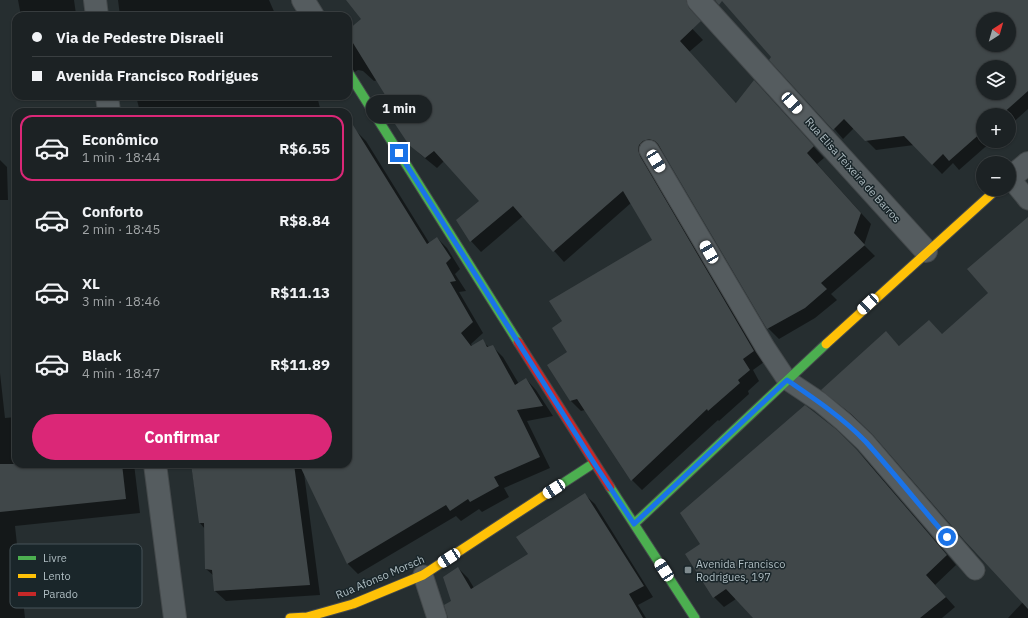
<!DOCTYPE html>
<html lang="pt">
<meta charset="utf-8">
<style>
body{margin:0;font-family:"IBM Plex Sans",sans-serif;background:#252a2c;color:#f1f3f6;height:100vh;display:flex;flex-direction:column;font-size:15px;white-space:nowrap}
*{box-sizing:border-box;margin:0}
p{font-size:13px;color:#a0a4a6}
.icon{flex:none;width:22px;height:22px;fill:none;stroke:currentColor;stroke-width:2;stroke-linecap:round;stroke-linejoin:round}
.map{position:relative;flex:1;overflow:hidden}
.sheet{position:absolute;left:12px;top:108px;width:340px;height:360px;display:flex;flex-direction:column;background:#1c2224;border-radius:12px;box-shadow:0 1px 3px #0004,0 0 0 1px #3a3f41}
.sheet>*{flex:none}
.top-card{position:absolute;left:12px;top:12px;width:340px;height:88px;border-radius:12px;box-shadow:0 1px 3px #0004,0 0 0 1px #3a3f41;display:grid;align-content:center;height:88px;padding:0 20px;background:#1c2224}
.needle{width:26px;rotate:37deg}
.tools{position:absolute;left:976px;top:12px;display:grid;gap:8px}
.tools a{display:grid;place-items:center;width:40px;height:40px;border-radius:50%;background:#1c2224;box-shadow:0 1px 3px #0004,0 0 0 1px #3a3f41;font-size:20px}
.end{position:absolute;width:18px;height:18px;margin:-9px;border:5px solid #1a73e8;background:#fff;box-shadow:0 0 0 2px #fff}
.from{border-radius:50%}
.bubble{position:absolute;height:28px;border-radius:14px;background:#1c2224;box-shadow:0 1px 3px #0004,0 0 0 1px #3a3f41;font-size:13px;font-weight:800;line-height:28px;text-align:center}
.car{position:absolute;width:12px;height:24px;margin:-12px -6px;border-radius:5px;box-shadow:0 0 3px 1px #0007;background:linear-gradient(#fff 24%,#345 0 40%,#fff 0 76%,#345 0 86%,#fff 0)}
.top-card b{display:flex;align-items:center;gap:14px;height:38px;font-size:15px}
.top-card b+b{border-top:1px solid #3a3f41}
.top-card i{width:10px;height:10px;background:#f1f3f6}
ul{padding:7px 0 0;list-style:none}
li{display:flex;align-items:center;gap:12px;height:66px;margin:0 8px 6px;padding:0 12px;border:2px solid transparent;border-radius:12px}
li div{flex:1}
li b{display:block;font-size:15px}
li em{font-style:normal;font-weight:800}
li.active{border-color:#db2777}
li>.icon{width:36px;height:36px;stroke-width:1.5}
.button{display:flex;gap:8px;margin-top:auto;padding:8px 20px}
.button a{flex:1;height:46px;border-radius:24px;background:#db2777;color:#fff;font-size:16px;font-weight:800;line-height:46px;text-align:center}
.map>svg:first-child{display:block}
.shadow{fill:#0007;fill-rule:evenodd}
.building{fill:#404749;fill-rule:evenodd}
.lines{fill:none;stroke-linecap:round;stroke-linejoin:round}
.lane-casing{stroke:#44494b;stroke-width:21}
.street-casing{stroke:#44494b;stroke-width:24}
.fast-casing{stroke:#44494b;stroke-width:11}
.slow-casing{stroke:#44494b;stroke-width:11}
.jam-casing{stroke:#44494b;stroke-width:11}
.lane{stroke:#555c5f;stroke-width:19}
.street{stroke:#555c5f;stroke-width:22}
.fast{stroke:#4caf50;stroke-width:9}
.slow{stroke:#ffc107;stroke-width:9}
.jam{stroke:#c62828;stroke-width:9}
.route{stroke:#1a73e8;stroke-width:5}
.poi-dot{fill:#7f8b8f;stroke:#1a262a;stroke-width:1.5}
.labels{text-anchor:middle;dominant-baseline:central;stroke-width:3;stroke-linejoin:round;paint-order:stroke}
.street-label{font-size:11px;fill:#afbdc2;stroke:#1a262a}
.poi-label{font-size:11px;fill:#afbdc2;stroke:#1a262a;text-anchor:start}
.key{fill:#1a262a;stroke:#475358;stroke-width:1}
.key-label{font-size:11px;fill:#afbdc2}
</style>
<div class="map">
<svg width="1028" height="618" viewBox="0 0 1028 618">
<rect width="100%" height="100%" fill="#262e30"/>
<path class="shadow" d="M18,0H74L76,14L63,16H21Z
M118,0H269L276,16H120Z
M348,0H665L703,40L689,52L737,104L764,92L824,158L817,164L871,224L864,245L875,256L831,294L837,300L815,318L779,339L768,328L663,150L654,151L764,362L753,370L759,381L748,391L749,394L719,421L718,420L642,490L632,480L585,410L581,411L570,400L569,352L563,322L653,241L631,203L564,262L523,216L481,252L471,241L481,201L444,161L437,168L421,155L409,144L402,120L378,80L374,81L363,71L358,70L348,76V32L364,20Z
M722,0H1028V109L1009,126V115H983V141H992L959,170L953,163L942,174L914,145L876,150L854,128L843,139ZM983,19H1009V45H983ZM983,67H1009V93H983Z
M136,96H331L318,100L321,112H139H140Z
M355,130L366,141L430,244L437,238L447,248L460,269L455,274L466,291L459,292L483,333L471,344L472,346L482,341L489,347L492,346L503,357L519,384L526,379L536,390L553,416L527,421L550,468L504,488L509,497L482,512L479,509L461,521L456,516L358,574L347,563L304,473L320,595L226,601L215,591L214,576L206,569L205,529L200,523L191,464H348V132Z
M0,160L7,167L8,200H0Z
M1028,221V618H1008L1023,602L876,437L823,390L886,332L900,347L929,321L942,335L990,293Z
M0,373L5,418L16,417V464H134L140,513L15,526L25,618H0Z
M856,450L867,461L956,565L935,585L955,607L942,618H754L736,599L724,607L714,597Z
M584,494L595,504L653,597L638,605L646,618H458V568L468,578L474,588L529,555Z"/>
<path class="building" d="M346,0H686L689,8L701,21L680,41L736,103L754,80L814,146L807,153L861,213L854,233L865,245L821,283L827,289L805,308L767,329L658,144L655,141L649,139L643,141L639,145L638,150L640,156L754,351L743,359L750,370L738,380L740,383L708,411L707,409L631,481L577,399L570,401L547,365L567,352L552,328L562,321L549,301L652,240L623,191L553,252L513,206L470,242L456,220L479,201L434,151L425,158L409,145L393,121L400,119L348,35V30L361,19Z
M715,0H1028V91L1001,115H983V131L949,161L943,154L932,165L904,136L865,141L844,119L833,130L769,60L771,57L722,1L719,5ZM983,19H1009V45H983ZM983,67H1009V93H983Z
M348,117L427,244L437,237L451,258L446,263L456,281L450,282L473,322L461,333L471,346L483,339L487,347L493,345L515,385L526,378L543,406L517,410L540,457L494,477L499,486L470,502L468,499L450,511L446,505L347,564L299,464H348Z
M1028,217V609L964,540L873,435L851,414L821,390L886,331L899,346L929,320L942,334L988,293L967,269Z
M805,405L837,430L857,450L947,555L926,575L946,597L920,618H753L726,589L713,598L685,554L700,544L680,513Z
M0,464H122L126,499L0,512Z
M191,464H294L310,585L214,591L212,570L205,569L204,523H199Z
M585,493L644,586L629,594L643,618H448L444,605L451,601L443,577L458,567L471,589L528,554L516,537Z"/>
<g class="lines">
<g class="lane-casing">
<path id="lane" d="M649,150L765,347L787,380L820,402L844,422L865,442L975,570
M1010,178L1028,200
M423,575L437,618"/>
</g>
<g class="street-casing">
<path id="street" d="M95,0L97,16
M303,0L313,16
M698,0L926,251
M107,96L109,112
M1009,179L1028,163
M155,464L175,618"/>
</g>
<g class="fast-casing">
<path id="fast" d="M348,72L518,342
M610,487L695,618
M551,491L594,463
M634,524L826,344"/>
</g>
<g class="slow-casing">
<path id="slow" d="M826,344L997,189
M290,618L307,617L353,604L423,575L551,491"/>
</g>
<g class="jam-casing">
<path id="jam" d="M518,342L610,487"/>
</g>
<use href="#lane" class="lane"/>
<use href="#street" class="street"/>
<use href="#fast" class="fast"/>
<use href="#slow" class="slow"/>
<use href="#jam" class="jam"/>
</g>
<g class="lines">
<path class="route" d="M399,153L594,463L634,524L787,380C815,399 843,418 866,442C894,473 920,506 947,537"/>
</g>
<rect class="poi-dot" x="684" y="566" width="8" height="8" rx="2"/>
<g class="labels">
<g class="street-label">
<text transform="translate(853 170) rotate(48)">Rua Elisa Teixeira de Barros</text>
<text transform="translate(380 577) rotate(-23)">Rua Afonso Morsch</text>
</g>
<g class="poi-label">
<text x="696" y="564">Avenida Francisco<tspan x="696" dy="13">Rodrigues, 197</tspan></text>
</g>
</g>
<rect x="10" y="544" width="132" height="64" rx="6" class="key"/>
<rect x="18" y="556" width="18" height="4" fill="#4caf50"/>
<rect x="18" y="574" width="18" height="4" fill="#ffc107"/>
<rect x="18" y="592" width="18" height="4" fill="#c62828"/>
<g class="key-label">
<text x="43" y="562">Livre</text>
<text x="43" y="580">Lento</text>
<text x="43" y="598">Parado</text>
</g>
</svg>
<div class="tools">
<a><svg class="needle" viewBox="-14 -14 28 28"><path d="M0-13l5 13h-10z" fill="#e53935"/><path d="M0 13l5-13h-10z" fill="#a0a4a6"/></svg></a>
<a><svg class="icon" aria-label="layers" viewBox="0 0 24 24"><path d="M12 4l9 5-9 5-9-5zM3 14l9 5 9-5"/></svg></a>
<a>+</a>
<a>−</a>
</div>
<i class="end from" style="left:947px;top:537px"></i>
<i class="end" style="left:399px;top:153px"></i>
<div class="bubble" style="left:366px;top:95px;width:66px">1 min</div>
<i class="car" style="left:792px;top:103px;rotate:138deg"></i>
<i class="car" style="left:656px;top:161px;rotate:149deg"></i>
<i class="car" style="left:709px;top:252px;rotate:330deg"></i>
<i class="car" style="left:868px;top:304px;rotate:227deg"></i>
<i class="car" style="left:554px;top:489px;rotate:237deg"></i>
<i class="car" style="left:449px;top:558px;rotate:237deg"></i>
<i class="car" style="left:664px;top:570px;rotate:327deg"></i>
<div class="top-card">
<b><i class="from"></i>Via de Pedestre Disraeli</b>
<b><i></i>Avenida Francisco Rodrigues</b>
</div>
<section class="sheet">
<ul>
<li class="active"><svg class="icon" aria-label="car" viewBox="0 0 24 24"><path d="M5 17H2v-5l4-1 3-4h7l3 4 3 1v5h-3M9 17h6M6 11h13"/><circle cx="7" cy="17" r="2"/><circle cx="17" cy="17" r="2"/></svg><div><b>Econômico</b><p>1 min · 18:44</p></div><em>R$6.55</em></li>
<li><svg class="icon" aria-label="car" viewBox="0 0 24 24"><path d="M5 17H2v-5l4-1 3-4h7l3 4 3 1v5h-3M9 17h6M6 11h13"/><circle cx="7" cy="17" r="2"/><circle cx="17" cy="17" r="2"/></svg><div><b>Conforto</b><p>2 min · 18:45</p></div><em>R$8.84</em></li>
<li><svg class="icon" aria-label="car" viewBox="0 0 24 24"><path d="M5 17H2v-5l4-1 3-4h7l3 4 3 1v5h-3M9 17h6M6 11h13"/><circle cx="7" cy="17" r="2"/><circle cx="17" cy="17" r="2"/></svg><div><b>XL</b><p>3 min · 18:46</p></div><em>R$11.13</em></li>
<li><svg class="icon" aria-label="car" viewBox="0 0 24 24"><path d="M5 17H2v-5l4-1 3-4h7l3 4 3 1v5h-3M9 17h6M6 11h13"/><circle cx="7" cy="17" r="2"/><circle cx="17" cy="17" r="2"/></svg><div><b>Black</b><p>4 min · 18:47</p></div><em>R$11.89</em></li>
</ul>
<div class="button"><a>Confirmar</a></div>
</section>
</div>
